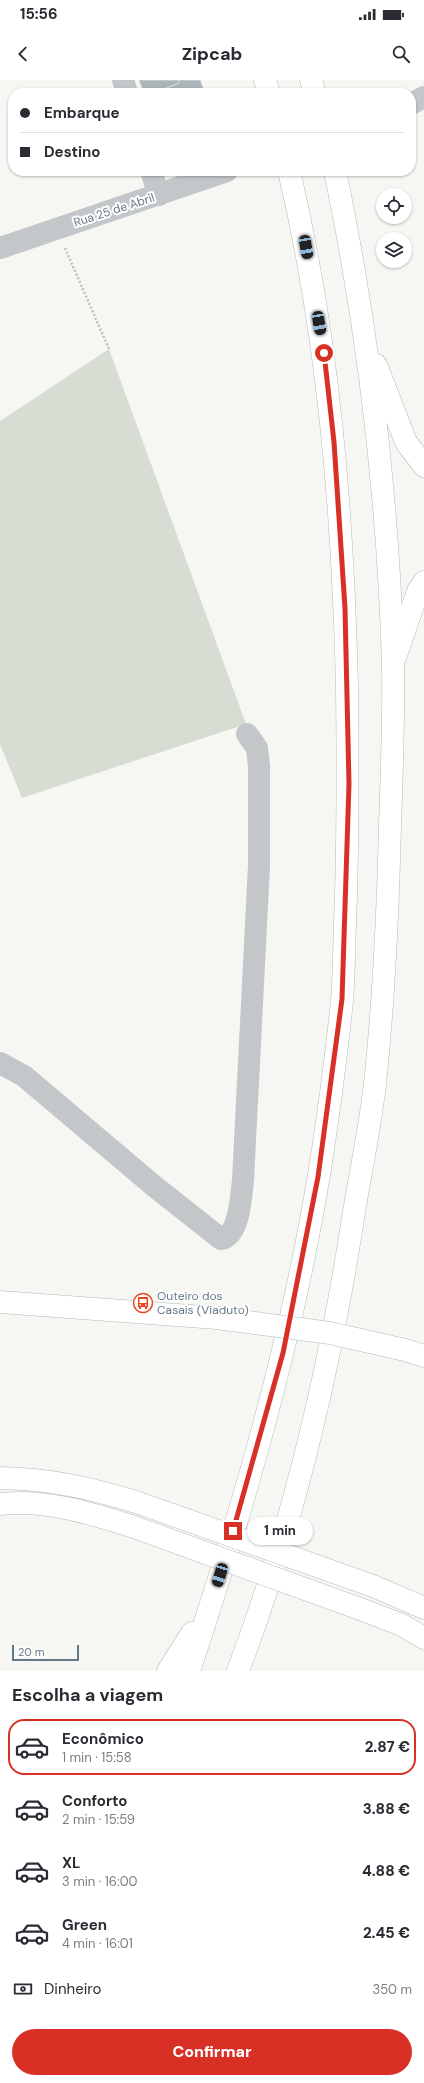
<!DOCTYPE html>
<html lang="pt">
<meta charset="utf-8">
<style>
body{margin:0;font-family:"DM Sans",sans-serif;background:#f7f7f7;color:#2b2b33;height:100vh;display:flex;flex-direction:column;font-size:15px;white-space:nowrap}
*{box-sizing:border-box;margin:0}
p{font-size:13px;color:#7c7c81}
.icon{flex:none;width:22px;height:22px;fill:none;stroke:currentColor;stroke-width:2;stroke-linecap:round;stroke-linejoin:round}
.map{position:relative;height:1591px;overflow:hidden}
.panel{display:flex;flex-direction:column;background:#fff;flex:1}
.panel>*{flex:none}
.banner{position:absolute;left:8px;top:8px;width:408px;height:88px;border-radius:16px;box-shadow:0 1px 3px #0004;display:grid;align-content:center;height:88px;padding:0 12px;background:#fff}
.controls{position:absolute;left:376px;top:108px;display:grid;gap:8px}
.controls a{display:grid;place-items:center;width:36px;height:36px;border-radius:50%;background:#fff;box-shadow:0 1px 3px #0004;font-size:20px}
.scale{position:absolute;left:12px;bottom:10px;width:67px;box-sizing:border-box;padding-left:4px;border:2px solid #647784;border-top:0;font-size:11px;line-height:14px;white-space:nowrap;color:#647784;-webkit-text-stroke:3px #fff;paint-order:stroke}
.end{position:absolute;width:18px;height:18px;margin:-9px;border:5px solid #d93025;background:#fff;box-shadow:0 0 0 2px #fff}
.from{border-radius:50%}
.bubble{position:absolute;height:28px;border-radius:14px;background:#fff;box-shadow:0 1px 3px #0004;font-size:13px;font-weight:800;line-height:28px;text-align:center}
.car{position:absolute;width:12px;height:24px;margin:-12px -6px;border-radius:5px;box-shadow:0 0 3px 1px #0007;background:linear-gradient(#222 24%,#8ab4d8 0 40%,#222 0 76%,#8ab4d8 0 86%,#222 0)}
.banner b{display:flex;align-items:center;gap:14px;height:38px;font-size:15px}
.banner b+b{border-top:1px solid #e1e1e2}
.banner i{width:10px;height:10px;background:#2b2b33}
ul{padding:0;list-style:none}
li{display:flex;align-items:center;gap:12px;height:56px;margin:0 8px 6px;padding:0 4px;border:2px solid transparent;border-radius:16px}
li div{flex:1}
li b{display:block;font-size:15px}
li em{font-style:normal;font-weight:800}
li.active{border-color:#d93025}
li>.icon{width:36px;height:36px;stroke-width:1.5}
h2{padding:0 12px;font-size:18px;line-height:48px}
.pay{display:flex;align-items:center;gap:10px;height:44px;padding:0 12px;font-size:15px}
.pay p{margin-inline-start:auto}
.cta{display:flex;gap:8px;margin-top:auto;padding:8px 12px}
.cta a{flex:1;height:46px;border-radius:24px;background:#d93025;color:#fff;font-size:16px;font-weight:800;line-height:46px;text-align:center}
.status{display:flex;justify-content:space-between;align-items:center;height:28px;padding:0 20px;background:#fff;direction:ltr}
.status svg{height:11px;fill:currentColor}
header{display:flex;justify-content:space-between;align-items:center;height:52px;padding:0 12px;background:#fff;font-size:18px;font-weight:800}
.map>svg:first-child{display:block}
.pitch{fill:#d7ddd3}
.building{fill:#abb4b9;stroke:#d7d7d5}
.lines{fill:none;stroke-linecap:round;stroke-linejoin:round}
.major-casing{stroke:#b4b9bc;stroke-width:23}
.highway-casing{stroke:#b6b9bc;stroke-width:23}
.path{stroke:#bdbfc1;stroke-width:2.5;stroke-dasharray:2 2;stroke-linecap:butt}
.minor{stroke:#c3c7ca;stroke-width:22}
.major{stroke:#fff;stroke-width:22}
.highway{stroke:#fff;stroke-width:22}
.major-bridge-casing{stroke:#b4b9bc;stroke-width:23;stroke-linecap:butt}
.highway-bridge-casing{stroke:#b6b9bc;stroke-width:23;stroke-linecap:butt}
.major-bridge{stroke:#fff;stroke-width:22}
.highway-bridge{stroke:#fff;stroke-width:22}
.route{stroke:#d93025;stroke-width:5}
.labels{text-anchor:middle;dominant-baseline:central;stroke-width:4;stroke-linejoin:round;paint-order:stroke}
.street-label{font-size:12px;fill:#647784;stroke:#fff}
.poi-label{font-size:12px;fill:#647784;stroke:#fff;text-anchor:start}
</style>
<div class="status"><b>15:56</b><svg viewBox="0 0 49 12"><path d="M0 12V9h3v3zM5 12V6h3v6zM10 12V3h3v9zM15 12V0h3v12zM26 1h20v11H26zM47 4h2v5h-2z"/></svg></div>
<header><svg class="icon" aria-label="back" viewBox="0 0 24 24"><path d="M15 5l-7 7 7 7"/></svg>Zipcab<svg class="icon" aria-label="search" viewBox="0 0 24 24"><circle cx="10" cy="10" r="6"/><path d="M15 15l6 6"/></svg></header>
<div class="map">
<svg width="424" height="1591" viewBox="0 0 424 1591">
<rect width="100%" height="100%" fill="#f6f6f2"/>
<path class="pitch" d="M109,269L246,644L22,718L0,664V341Z"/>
<path class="building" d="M139,0H178L179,3L153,13H144Z
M178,0H200L205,13H155L179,3Z"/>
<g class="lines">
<g class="major-casing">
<path id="major" d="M0,1222L217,1238
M405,1270L424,1276"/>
</g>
<g class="highway-casing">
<path id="highway" d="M265,0L269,13
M311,0L315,13
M376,285L406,362L424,386
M396,575L418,511L424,502
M0,1398C51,1399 91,1408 139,1423
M0,1424C46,1419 90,1433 134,1447
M373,1506L424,1528
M363,1530L402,1545L424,1558
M168,1591L192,1553
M189,1591C243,1429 291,1264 319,1095C328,1038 336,979 342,921C344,896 344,870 345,844C348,765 348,686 347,607C343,434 329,260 289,91
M238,1591C294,1443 330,1289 354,1132C361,1090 370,1047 375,1004C384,918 388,831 390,745C392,691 394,637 393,584C388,419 369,253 335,91"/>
</g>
<path class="path" d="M65,168L109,269"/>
<path class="minor" d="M123,0L127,13
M411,24L424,17
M151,91L159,115
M0,168L227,91
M0,983L24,996L154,1106L221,1159C240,1155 241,1116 243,1100L259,786V686L257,668L247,654"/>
<use href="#major" class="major"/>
<use href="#highway" class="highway"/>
<g class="major-bridge-casing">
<path id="major-bridge" d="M217,1238L330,1253L405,1270"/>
</g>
<g class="highway-bridge-casing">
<path id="highway-bridge" d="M139,1423L373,1506
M134,1447L363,1530"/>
</g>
<use href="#major-bridge" class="major-bridge"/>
<use href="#highway-bridge" class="highway-bridge"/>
</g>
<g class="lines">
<path class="route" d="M233,1451L283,1273L318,1097L342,919L349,704L345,528L334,362L324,273"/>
</g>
<defs>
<g id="bus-ring" transform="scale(1)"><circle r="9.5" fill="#fff" stroke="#e84720" stroke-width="1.5"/><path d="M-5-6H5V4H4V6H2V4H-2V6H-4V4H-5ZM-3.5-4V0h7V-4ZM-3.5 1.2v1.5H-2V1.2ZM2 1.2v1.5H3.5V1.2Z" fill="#e84720"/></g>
</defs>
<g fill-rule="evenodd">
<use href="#bus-ring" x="143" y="1223"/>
</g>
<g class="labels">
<g class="street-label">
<text transform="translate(114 130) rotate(-18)">Rua 25 de Abril</text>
</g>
<g class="poi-label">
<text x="157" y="1216">Outeiro dos<tspan x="157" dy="14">Casais (Viaduto)</tspan></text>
</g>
</g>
</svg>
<div class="controls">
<a><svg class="icon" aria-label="locate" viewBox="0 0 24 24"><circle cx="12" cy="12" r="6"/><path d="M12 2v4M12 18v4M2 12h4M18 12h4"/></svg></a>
<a><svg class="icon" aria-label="layers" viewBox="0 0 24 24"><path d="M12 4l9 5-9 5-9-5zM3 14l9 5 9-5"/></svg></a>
</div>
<div class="scale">20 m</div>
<i class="end from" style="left:324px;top:273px"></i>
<i class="end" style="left:233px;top:1451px"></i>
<div class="bubble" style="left:247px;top:1437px;width:66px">1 min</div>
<i class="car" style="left:306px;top:167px;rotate:170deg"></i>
<i class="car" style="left:319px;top:243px;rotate:170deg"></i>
<i class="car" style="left:220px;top:1495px;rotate:197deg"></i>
<div class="banner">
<b><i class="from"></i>Embarque</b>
<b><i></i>Destino</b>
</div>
</div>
<section class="panel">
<h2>Escolha a viagem</h2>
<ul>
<li class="active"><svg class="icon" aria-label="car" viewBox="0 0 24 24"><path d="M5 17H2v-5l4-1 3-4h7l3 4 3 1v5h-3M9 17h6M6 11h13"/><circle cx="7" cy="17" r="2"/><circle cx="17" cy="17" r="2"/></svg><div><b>Econômico</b><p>1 min · 15:58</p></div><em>2.87 €</em></li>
<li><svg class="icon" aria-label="car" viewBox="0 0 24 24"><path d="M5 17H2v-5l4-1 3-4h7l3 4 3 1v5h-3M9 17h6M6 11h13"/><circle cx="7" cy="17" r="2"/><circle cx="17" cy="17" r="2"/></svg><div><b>Conforto</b><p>2 min · 15:59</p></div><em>3.88 €</em></li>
<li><svg class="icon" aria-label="car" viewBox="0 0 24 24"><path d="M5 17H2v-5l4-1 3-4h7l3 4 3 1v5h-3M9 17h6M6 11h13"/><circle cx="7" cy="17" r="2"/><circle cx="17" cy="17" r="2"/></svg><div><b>XL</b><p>3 min · 16:00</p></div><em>4.88 €</em></li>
<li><svg class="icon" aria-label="car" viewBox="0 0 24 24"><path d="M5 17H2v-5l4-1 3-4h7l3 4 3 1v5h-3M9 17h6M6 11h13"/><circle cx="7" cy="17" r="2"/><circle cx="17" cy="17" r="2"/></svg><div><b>Green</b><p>4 min · 16:01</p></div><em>2.45 €</em></li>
</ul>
<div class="pay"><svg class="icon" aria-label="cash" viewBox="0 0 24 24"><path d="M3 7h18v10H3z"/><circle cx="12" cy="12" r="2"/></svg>Dinheiro<p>350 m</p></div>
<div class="cta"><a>Confirmar</a></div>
</section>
